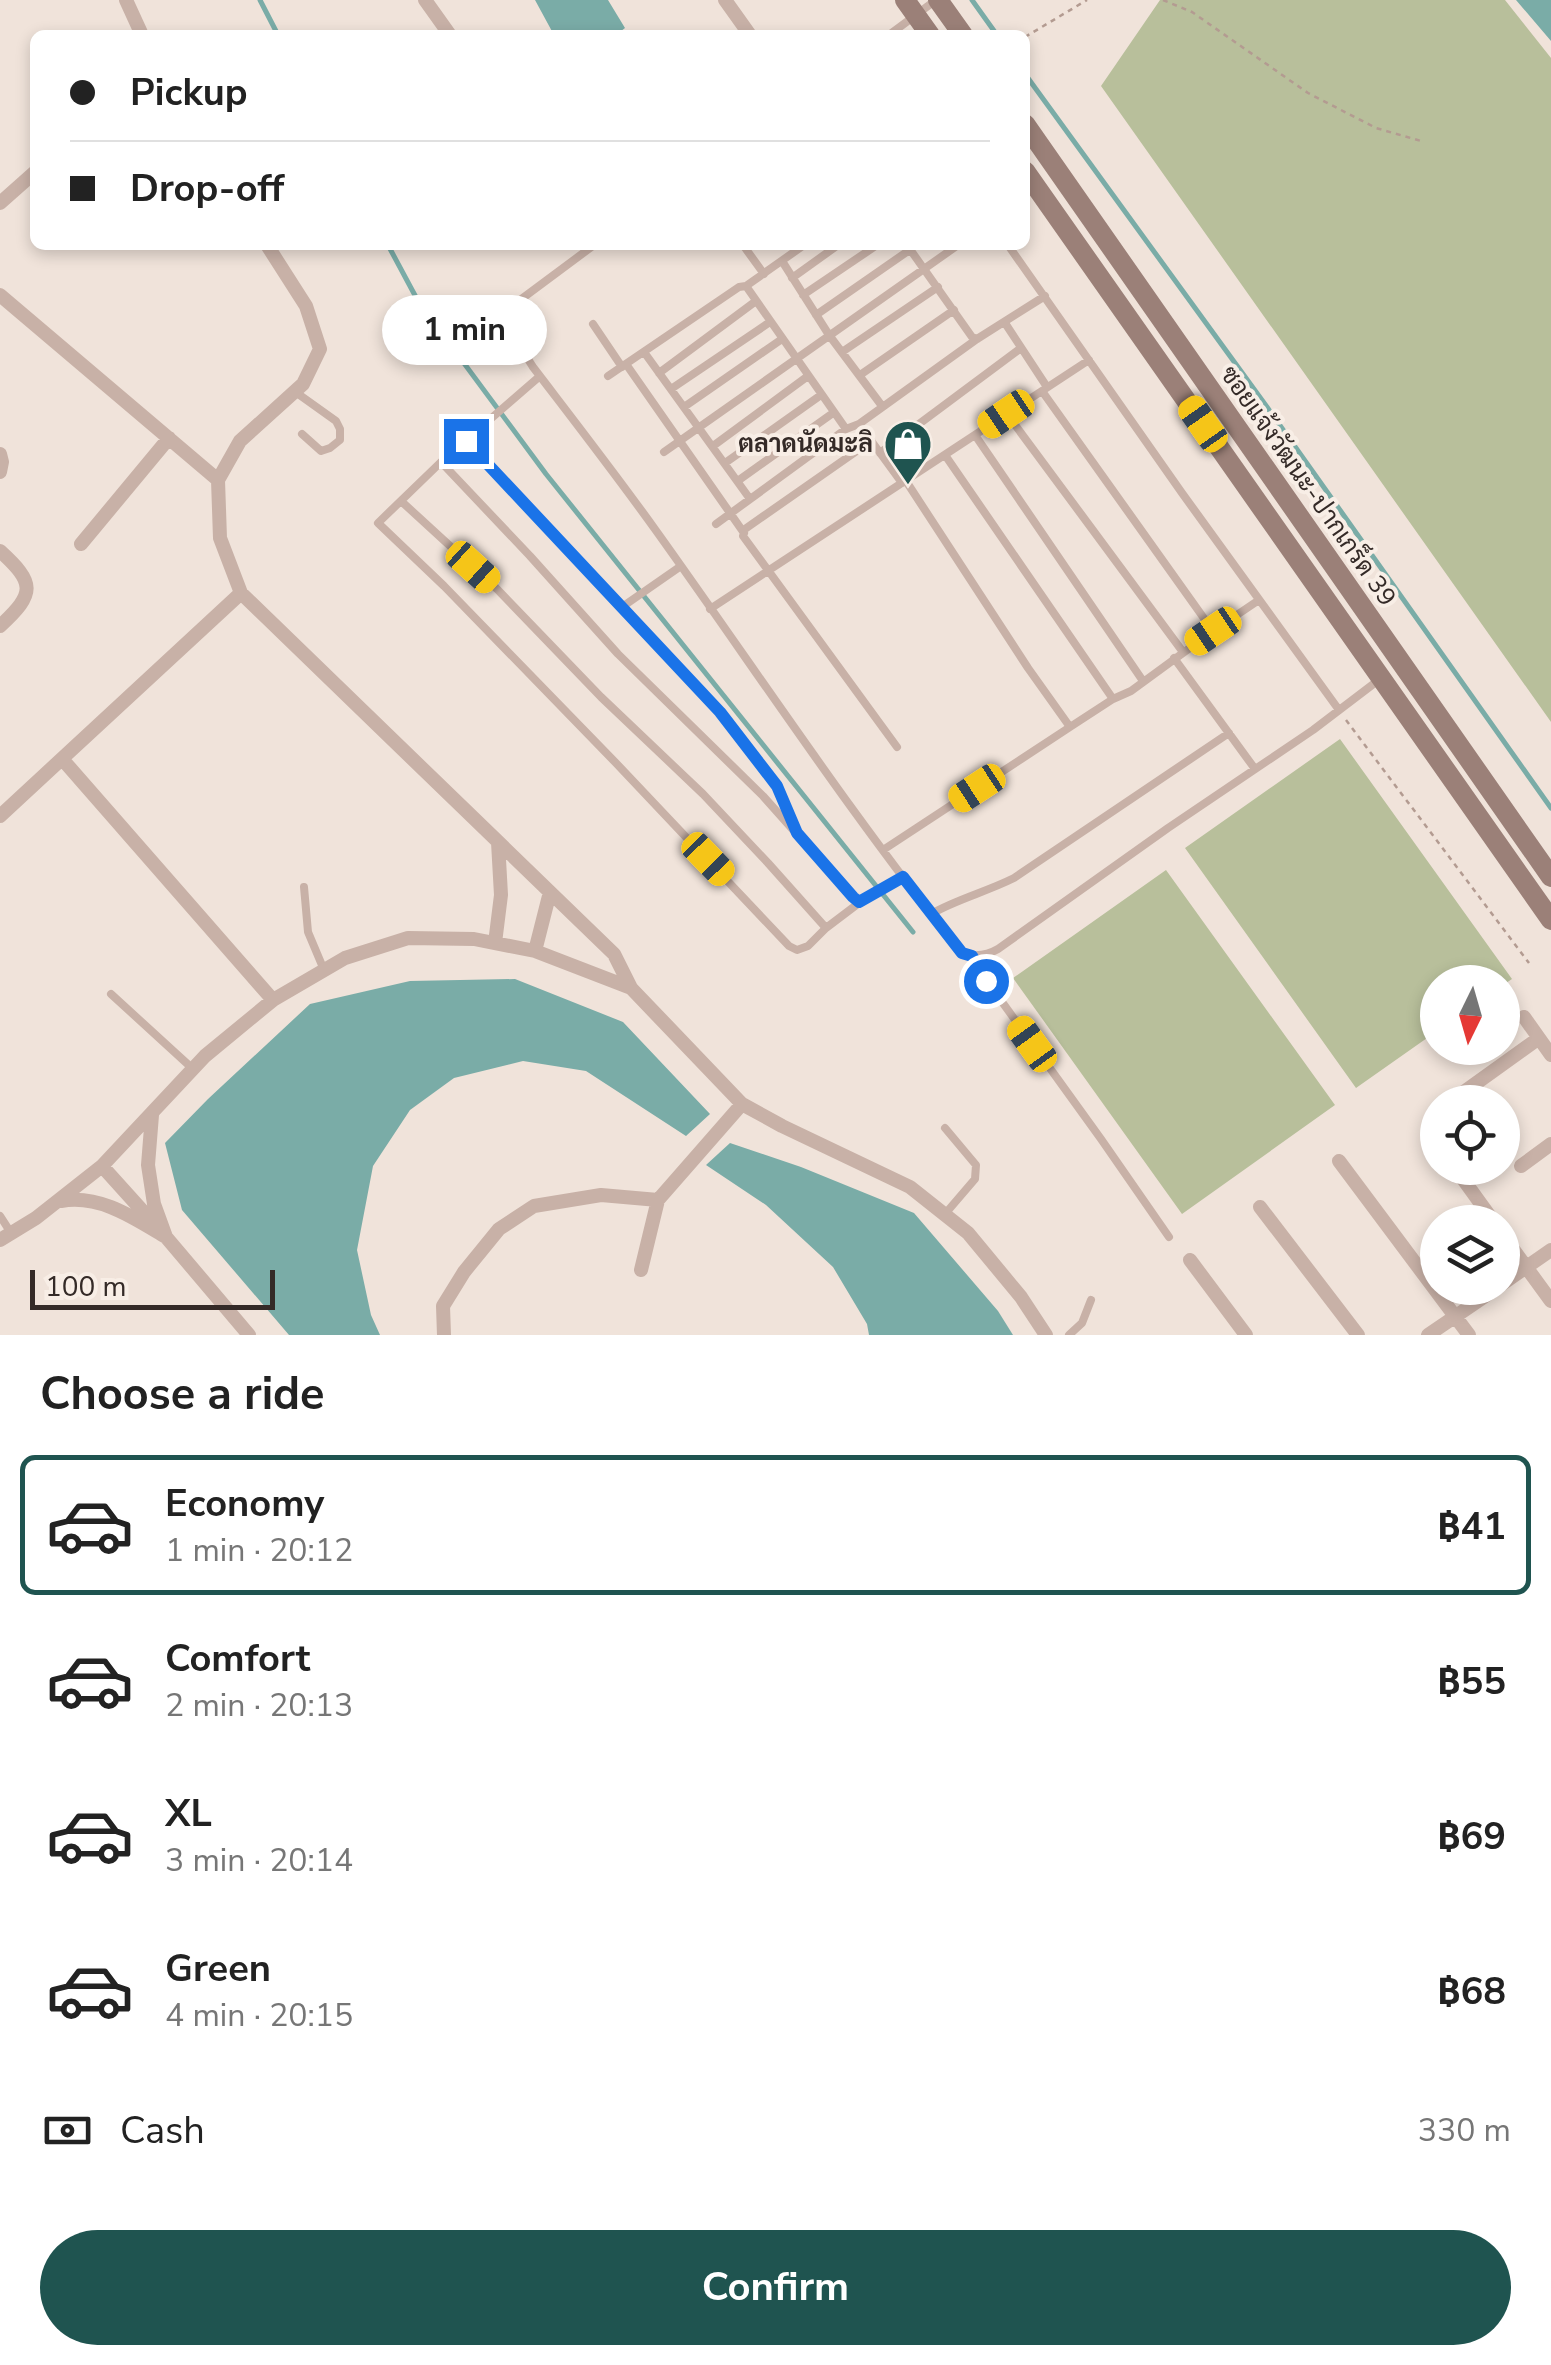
<!DOCTYPE html>
<meta charset="utf-8">
<style>
body{margin:0;font-family:"Nunito Sans",Sarabun,sans-serif;background:#f2f2f2;color:#222;height:100vh;display:flex;flex-direction:column;font-size:38px;white-space:nowrap}
*{box-sizing:border-box;margin:0}
p{font-size:32px;color:#767676}
.icon{flex:none;width:55px;height:55px;fill:none;stroke:currentColor;stroke-width:2;stroke-linecap:round;stroke-linejoin:round}
.map{position:relative;height:1335px;overflow:hidden}
.details{display:flex;flex-direction:column;background:#fff;flex:1}
.details>*{flex:none}
.guide{position:absolute;left:30px;top:30px;width:1000px;height:220px;border-radius:15px;box-shadow:0 5px 15px #0003;display:grid;align-content:center;height:220px;padding:0 40px;background:#fff}
.needle{width:65px;rotate:185deg}
.tools{position:absolute;left:1420px;top:965px;display:grid;gap:20px}
.tools a{display:grid;place-items:center;width:100px;height:100px;border-radius:50%;background:#fff;box-shadow:0 5px 15px #0003;font-size:50px}
.scale{position:absolute;left:30px;bottom:25px;width:245px;box-sizing:border-box;padding-left:10px;border:5px solid #342a27;border-top:0;font-size:28px;line-height:35px;white-space:nowrap;color:#342a27;-webkit-text-stroke:8px #f8eee6;paint-order:stroke}
.end{position:absolute;width:45px;height:45px;margin:-22px;border:12px solid #1a73e8;background:#fff;box-shadow:0 0 0 5px #fff}
.from{border-radius:50%}
.bubble{position:absolute;height:70px;border-radius:35px;background:#fff;box-shadow:0 5px 15px #0003;font-size:32px;font-weight:700;line-height:70px;text-align:center}
.car{position:absolute;width:30px;height:60px;margin:-30px -15px;border-radius:12px;box-shadow:0 0 8px 2px #0007;background:linear-gradient(#f5c518 24%,#345 0 40%,#f5c518 0 76%,#345 0 86%,#f5c518 0)}
.guide b{display:flex;align-items:center;gap:35px;height:95px;font-size:38px}
.guide b+b{border-top:2px solid #e0e0e0}
.guide i{width:25px;height:25px;background:#222}
ul{padding:0;list-style:none}
li{display:flex;align-items:center;gap:30px;height:140px;margin:0 20px 15px;padding:0 20px;border:5px solid transparent;border-radius:15px}
li div{flex:1}
li b{display:block;font-size:38px}
li em{font-style:normal;font-weight:700}
li.selected{border-color:#1f5450}
li>.icon{width:90px;height:90px;stroke-width:1.5}
h2{padding:0 40px;font-size:45px;line-height:120px}
.pay{display:flex;align-items:center;gap:25px;height:110px;padding:0 40px;font-size:38px}
.pay p{margin-inline-start:auto}
.cta{display:flex;gap:20px;margin-top:auto;padding:20px 40px}
.cta a{flex:1;height:115px;border-radius:60px;background:#1f5450;color:#fff;font-size:40px;font-weight:700;line-height:115px;text-align:center}
.map>svg:first-child{display:block}
.green{fill:#b8bf9b}
.water{fill:#7aaca7}
.lines{fill:none;stroke-linecap:round;stroke-linejoin:round}
.stream{stroke:#7aaca7;stroke-width:5}
.path{stroke:#b39b91;stroke-width:2.5;stroke-dasharray:5 5;stroke-linecap:butt}
.service{stroke:#c8b1a7;stroke-width:8}
.minor{stroke:#c8b1a7;stroke-width:14}
.secondary{stroke:#9b8078;stroke-width:20}
.route{stroke:#1a73e8;stroke-width:12}
.labels{text-anchor:middle;dominant-baseline:central;stroke-width:8;stroke-linejoin:round;paint-order:stroke}
.poi-label{font-size:25px;font-weight:bold;fill:#342a27;stroke:#f8eee6;text-anchor:end}
.street-label{font-size:25px;fill:#342a27;stroke:#f8eee6}
</style>
<div class="map">
<svg width="1551" height="1335" viewBox="0 0 1551 1335">
<rect width="100%" height="100%" fill="#f0e3da"/>
<path class="green" d="M1160,0H1505L1551,58V722L1101,86Z
M1340,739L1512,979L1503,985L1502,982H1438L1437,1031L1356,1088L1185,848Z
M1166,870L1335,1105L1182,1214L1013,978Z"/>
<path class="water" d="M535,0H608L625,28L616,35H554Z
M1516,0H1551V41Z
M515,979L623,1022L710,1114L686,1136L586,1071L523,1061L454,1078L410,1110L373,1166L357,1250L371,1315L380,1335H289L182,1210L165,1143L208,1099L310,1004L410,981Z
M730,1143L801,1167L914,1213L998,1311L1013,1335H869L867,1324L833,1267L766,1205L706,1165Z"/>
<g class="lines">
<path class="stream" d="M260,0L278,35
M972,0L997,35
M1025,74L1267,407L1551,808
M388,245L418,301L546,474L913,932"/>
<path class="path" d="M1163,0L1192,12L1308,93L1376,128L1421,141
M1025,37L1087,0
M1346,720L1529,963"/>
<path class="service" d="M889,35L936,0
M594,245L512,306C508,330 521,348 533,367C575,422 617,476 657,532C758,673 853,818 962,953C975,957 986,956 998,949L1168,828L1313,730L1380,679
M743,245L764,274
M907,245L972,337L977,339
M1008,245L1182,493L1339,710
M782,261L829,335L882,406
M792,278L838,245
M746,286L846,429
M803,295L877,245
M816,315L911,249
M1005,323L1047,387
M593,324L622,367
M644,352L750,499
M842,352L938,287
M626,364L744,533
M659,373L756,301
M860,375L954,310
M540,376L441,462L378,523L444,586L615,762L789,946L797,950L808,946L826,928
M608,376L739,287L746,286L804,245
M671,389L770,322
M294,391L336,421L340,429V440L330,448L321,451L302,434
M1042,391L1213,631L1259,600
M684,407L782,339
M1007,414L1183,652
M859,424L902,483
M975,435L1143,681
M466,441L720,712L777,786L793,824
M871,441L745,529L743,536L897,747
M713,446L808,376
M664,452L958,245
M880,453L1021,348
M945,455L1113,699
M441,462L530,556L618,654L763,796L853,897L859,903L903,877
M725,463L821,395
M739,480L833,413
M906,481L1028,668L1070,727L1113,699L1131,691L1213,631
M401,501L497,589L601,697L703,794L768,863L826,928L859,903
M716,524L846,429L859,424L977,339L1045,296
M622,607L681,566
M710,609L1089,360
M1174,658L1255,769
M883,850L1070,727
M304,887L308,932L324,970
M931,914C957,899 986,892 1014,878L1229,733
M972,956L987,981L1101,1139L1169,1237
M111,994L193,1069
M945,1214L975,1179L976,1165L945,1128
M0,1216L11,1233
M1069,1335L1082,1323L1091,1300"/>
<path class="minor" d="M126,0L142,35
M425,0L450,35
M725,0L750,35
M0,203L35,172
M0,295L218,480
M0,454L2,462L0,472
M81,544L169,438
M0,551C35,583 36,593 0,626
M241,593L614,954L631,988
M63,760L273,1000
M0,816L241,593L220,538L218,480L240,441L303,384L320,349L306,306L267,245
M495,943L501,895L498,842
M535,951L550,892
M1524,1017L1551,1055
M1450,1102L1539,1038
M1438,1111C1430,1122 1431,1133 1438,1144
M1339,1161L1469,1335
M102,1166L166,1237L249,1335
M1521,1166L1551,1144
M1455,1168L1494,1222
M61,1201C100,1194 134,1218 166,1237L154,1204L148,1165L152,1115
M1260,1207L1358,1335
M1502,1234L1551,1301
M0,1240L36,1218L102,1166L205,1056L273,1000L345,958L408,938L474,939L535,951L631,988L742,1104L782,1126L910,1187L968,1233L1021,1297L1046,1335
M1190,1260L1246,1335
M641,1270L658,1200L742,1104
M1502,1284L1551,1250
M444,1335L443,1306L464,1272L499,1229L534,1206L601,1195L658,1200
M1428,1335L1497,1288"/>
<path class="secondary" d="M905,0L930,35
M938,0L963,35
M1025,124L1551,877
M1025,171L1551,920"/>
</g>
<g class="lines">
<path class="route" d="M466,441L720,712L777,786L797,833L853,897L859,902L903,877L962,953L972,956L986,981"/>
</g>
<defs>
<g id="shop-pin" transform="scale(2.5)"><path d="M0 17L-7.5 6A9.5 9.5 0 1 1 7.5 6Z" fill="#1f5450" stroke="#f8eee6"/><path d="M-5-2.5h2.3a2.7 3.5 0 0 1 5.4 0H5L5.5 6h-11ZM-1.5-2.5h3a1.5 2.3 0 0 0-3 0Z" fill="#fff"/></g>
</defs>
<g fill-rule="evenodd">
<use href="#shop-pin" x="908" y="444"/>
</g>
<g class="labels">
<g class="poi-label">
<text x="873" y="444">ตลาดนัดมะลิ</text>
</g>
<g class="street-label">
<text transform="translate(1308 486) rotate(55)">ซอยแจ้งวัฒนะ-ปากเกร็ด 39</text>
</g>
</g>
</svg>
<div class="tools">
<a><svg class="needle" viewBox="-14 -14 28 28"><path d="M0-13l5 13h-10z" fill="#e53935"/><path d="M0 13l5-13h-10z" fill="#767676"/></svg></a>
<a><svg class="icon" aria-label="locate" viewBox="0 0 24 24"><circle cx="12" cy="12" r="6"/><path d="M12 2v4M12 18v4M2 12h4M18 12h4"/></svg></a>
<a><svg class="icon" aria-label="layers" viewBox="0 0 24 24"><path d="M12 4l9 5-9 5-9-5zM3 14l9 5 9-5"/></svg></a>
</div>
<div class="scale">100 m</div>
<i class="end from" style="left:986px;top:981px"></i>
<i class="end" style="left:466px;top:441px"></i>
<div class="bubble" style="left:382px;top:295px;width:165px">1 min</div>
<i class="car" style="left:1006px;top:414px;rotate:236deg"></i>
<i class="car" style="left:1203px;top:424px;rotate:325deg"></i>
<i class="car" style="left:473px;top:567px;rotate:132deg"></i>
<i class="car" style="left:1213px;top:631px;rotate:236deg"></i>
<i class="car" style="left:977px;top:788px;rotate:237deg"></i>
<i class="car" style="left:708px;top:859px;rotate:136deg"></i>
<i class="car" style="left:1032px;top:1044px;rotate:324deg"></i>
<div class="guide">
<b><i class="from"></i>Pickup</b>
<b><i></i>Drop-off</b>
</div>
</div>
<section class="details">
<h2>Choose a ride</h2>
<ul>
<li class="selected"><svg class="icon" aria-label="car" viewBox="0 0 24 24"><path d="M5 17H2v-5l4-1 3-4h7l3 4 3 1v5h-3M9 17h6M6 11h13"/><circle cx="7" cy="17" r="2"/><circle cx="17" cy="17" r="2"/></svg><div><b>Economy</b><p>1 min · 20:12</p></div><em>฿41</em></li>
<li><svg class="icon" aria-label="car" viewBox="0 0 24 24"><path d="M5 17H2v-5l4-1 3-4h7l3 4 3 1v5h-3M9 17h6M6 11h13"/><circle cx="7" cy="17" r="2"/><circle cx="17" cy="17" r="2"/></svg><div><b>Comfort</b><p>2 min · 20:13</p></div><em>฿55</em></li>
<li><svg class="icon" aria-label="car" viewBox="0 0 24 24"><path d="M5 17H2v-5l4-1 3-4h7l3 4 3 1v5h-3M9 17h6M6 11h13"/><circle cx="7" cy="17" r="2"/><circle cx="17" cy="17" r="2"/></svg><div><b>XL</b><p>3 min · 20:14</p></div><em>฿69</em></li>
<li><svg class="icon" aria-label="car" viewBox="0 0 24 24"><path d="M5 17H2v-5l4-1 3-4h7l3 4 3 1v5h-3M9 17h6M6 11h13"/><circle cx="7" cy="17" r="2"/><circle cx="17" cy="17" r="2"/></svg><div><b>Green</b><p>4 min · 20:15</p></div><em>฿68</em></li>
</ul>
<div class="pay"><svg class="icon" aria-label="cash" viewBox="0 0 24 24"><path d="M3 7h18v10H3z"/><circle cx="12" cy="12" r="2"/></svg>Cash<p>330 m</p></div>
<div class="cta"><a>Confirm</a></div>
</section>
